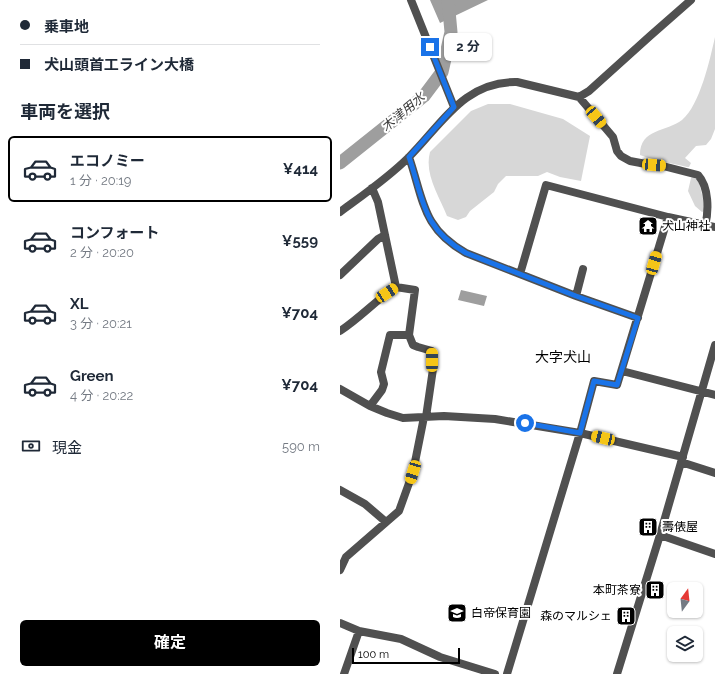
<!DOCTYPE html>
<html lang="ja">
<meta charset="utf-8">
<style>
body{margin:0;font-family:Raleway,"Noto Sans JP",sans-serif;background:#f6f6f7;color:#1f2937;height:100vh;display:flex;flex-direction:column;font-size:15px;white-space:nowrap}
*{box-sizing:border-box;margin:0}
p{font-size:13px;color:#747a83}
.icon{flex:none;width:22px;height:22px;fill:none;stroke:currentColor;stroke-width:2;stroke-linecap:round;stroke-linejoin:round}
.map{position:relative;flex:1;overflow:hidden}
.details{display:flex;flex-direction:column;background:#fff;width:340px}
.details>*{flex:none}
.guide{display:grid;align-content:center;height:88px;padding:0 20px;background:#fff}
.needle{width:26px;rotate:15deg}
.tools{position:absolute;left:327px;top:582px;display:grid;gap:8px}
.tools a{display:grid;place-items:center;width:36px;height:36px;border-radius:6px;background:#fff;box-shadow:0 1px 3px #0004;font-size:20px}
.scale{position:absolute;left:12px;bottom:10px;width:108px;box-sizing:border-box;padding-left:4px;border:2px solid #000;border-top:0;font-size:11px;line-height:14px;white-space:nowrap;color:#000;-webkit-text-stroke:3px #fff;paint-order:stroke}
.end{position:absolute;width:18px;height:18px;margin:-9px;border:5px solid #1a73e8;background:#fff;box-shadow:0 0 0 2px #fff}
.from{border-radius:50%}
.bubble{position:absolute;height:28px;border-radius:6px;background:#fff;box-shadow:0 1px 3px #0004;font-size:13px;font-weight:700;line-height:28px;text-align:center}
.car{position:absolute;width:12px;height:24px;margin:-12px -6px;border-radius:5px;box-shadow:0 0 3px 1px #0007;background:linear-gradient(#f5c518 24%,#345 0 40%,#f5c518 0 76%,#345 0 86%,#f5c518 0)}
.guide b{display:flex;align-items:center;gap:14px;height:38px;font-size:15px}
.guide b+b{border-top:1px solid #e0e1e3}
.guide i{width:10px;height:10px;background:#1f2937}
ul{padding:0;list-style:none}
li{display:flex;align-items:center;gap:12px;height:66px;margin:0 8px 6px;padding:0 12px;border:2px solid transparent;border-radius:6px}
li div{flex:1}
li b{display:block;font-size:15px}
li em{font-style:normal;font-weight:700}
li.current{border-color:#000}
li>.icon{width:36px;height:36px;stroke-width:1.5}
h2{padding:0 20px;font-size:18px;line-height:48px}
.pay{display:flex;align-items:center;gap:10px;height:44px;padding:0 20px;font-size:15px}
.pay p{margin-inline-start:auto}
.cta{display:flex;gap:8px;margin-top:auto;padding:8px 20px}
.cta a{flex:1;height:46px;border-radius:6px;background:#000;color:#fff;font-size:16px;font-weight:700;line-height:46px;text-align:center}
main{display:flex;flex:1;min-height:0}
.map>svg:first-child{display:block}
.green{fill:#d7d7d7}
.water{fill:#9e9e9e}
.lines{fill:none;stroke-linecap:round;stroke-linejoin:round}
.river{stroke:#9e9e9e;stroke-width:13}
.minor{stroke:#505050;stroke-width:8}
.route{stroke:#1a73e8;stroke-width:5}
.labels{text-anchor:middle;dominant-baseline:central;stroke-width:4;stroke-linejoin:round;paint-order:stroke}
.poi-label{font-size:12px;fill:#000;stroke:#fff;text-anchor:start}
.water-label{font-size:13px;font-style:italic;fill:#3f3f3f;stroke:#fff}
.quarter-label{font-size:14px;fill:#000;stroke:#fff}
</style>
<main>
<section class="details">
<div class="guide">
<b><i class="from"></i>乗車地</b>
<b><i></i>犬山頭首工ライン大橋</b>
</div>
<h2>車両を選択</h2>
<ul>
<li class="current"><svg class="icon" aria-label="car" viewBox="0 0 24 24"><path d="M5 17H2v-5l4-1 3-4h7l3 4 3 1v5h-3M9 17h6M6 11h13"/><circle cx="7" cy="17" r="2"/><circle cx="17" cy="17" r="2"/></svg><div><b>エコノミー</b><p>1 分 · 20:19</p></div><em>¥414</em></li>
<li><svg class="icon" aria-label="car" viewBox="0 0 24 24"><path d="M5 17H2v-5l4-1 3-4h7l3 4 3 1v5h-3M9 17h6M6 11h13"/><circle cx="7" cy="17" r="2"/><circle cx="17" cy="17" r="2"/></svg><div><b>コンフォート</b><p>2 分 · 20:20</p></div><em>¥559</em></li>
<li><svg class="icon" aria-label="car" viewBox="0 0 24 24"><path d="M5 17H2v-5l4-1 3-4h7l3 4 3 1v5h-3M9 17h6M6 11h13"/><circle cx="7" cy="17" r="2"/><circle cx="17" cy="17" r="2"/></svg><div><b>XL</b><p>3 分 · 20:21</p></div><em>¥704</em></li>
<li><svg class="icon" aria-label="car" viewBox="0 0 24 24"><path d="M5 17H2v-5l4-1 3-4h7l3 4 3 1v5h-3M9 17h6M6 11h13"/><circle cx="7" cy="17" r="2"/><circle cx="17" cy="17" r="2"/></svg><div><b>Green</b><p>4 分 · 20:22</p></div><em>¥704</em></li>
</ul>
<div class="pay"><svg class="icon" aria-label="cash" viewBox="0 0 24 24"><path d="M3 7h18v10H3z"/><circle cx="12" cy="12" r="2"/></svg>現金<p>590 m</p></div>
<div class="cta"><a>確定</a></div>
</section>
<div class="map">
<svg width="375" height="674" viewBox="0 0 375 674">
<rect width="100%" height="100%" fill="#fff"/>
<path class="green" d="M375,37V129L371,139L366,145L356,146L345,158L351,163L349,167H347C331,163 315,161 300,155C300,128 327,132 342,120C360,105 370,59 375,37Z
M148,104H170L223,119L250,136L241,181L220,177L207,172L198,176H166L158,184L154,192L130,211L126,217L118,220L107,216C99,196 84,174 90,152L131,111Z
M352,177L358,180C361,190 364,200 364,211L362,212L355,206L348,191L351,178Z"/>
<path class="water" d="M90,0H148L100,23Z
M121,290L147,296L144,306L118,300Z"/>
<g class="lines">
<path class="river" d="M0,163L84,96L102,72L111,32L108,0"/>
<path class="minor" d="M71,0L114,107
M239,97L249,91L310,36L351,0
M69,157C84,201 82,228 126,253L236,296L298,318
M0,212C23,195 48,178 69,157C102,124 124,81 177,82L239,97L273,137L277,151L281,156L290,161L306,164L323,166L358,175C369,187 369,211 365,226
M180,274L206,185L328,217L375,227
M0,275L38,239L45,235
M56,287L75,290L69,335L73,345L78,347L92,351L93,369L86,417
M236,296L243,269
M0,331C20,318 36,300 56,287L38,202L32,188
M282,371L375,395
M0,389L30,406L47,413L63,418L104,416L155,419L240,433L343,457
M30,406L42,390L44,384L41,372L50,335H69
M341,462L375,473
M0,490L25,504L46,522
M320,535L375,554
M0,570L6,557L59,511L73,472L84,417
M0,623L19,631L61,639L100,657L155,674
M4,674L19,631
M167,674L240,433L254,381L277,385L328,217
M277,674L320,535L375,345"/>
</g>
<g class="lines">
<path class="route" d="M90,47L114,107L69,157C84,201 82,228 126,253L236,296L298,318L277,385L254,381L240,433L185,423"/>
</g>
<defs>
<g id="temple-square" transform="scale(1)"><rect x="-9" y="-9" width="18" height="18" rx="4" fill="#000" stroke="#fff"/><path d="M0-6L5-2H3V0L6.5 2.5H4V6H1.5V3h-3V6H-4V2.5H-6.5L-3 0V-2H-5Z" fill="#fff"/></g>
<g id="building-square" transform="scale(1)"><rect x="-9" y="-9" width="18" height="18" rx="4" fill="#000" stroke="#fff"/><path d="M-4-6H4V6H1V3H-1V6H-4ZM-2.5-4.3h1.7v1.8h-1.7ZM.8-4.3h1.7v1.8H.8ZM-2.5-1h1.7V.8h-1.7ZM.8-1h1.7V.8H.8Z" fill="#fff"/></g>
<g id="school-square" transform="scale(1)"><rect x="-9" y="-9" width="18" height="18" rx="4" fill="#000" stroke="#fff"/><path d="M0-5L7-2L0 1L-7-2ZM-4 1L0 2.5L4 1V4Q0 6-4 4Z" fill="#fff"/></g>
</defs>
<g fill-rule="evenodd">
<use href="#temple-square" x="308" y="226"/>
<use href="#building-square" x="308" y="527"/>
<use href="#building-square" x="315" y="590"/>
<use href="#school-square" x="117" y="613"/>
<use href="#building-square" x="286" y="616"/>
</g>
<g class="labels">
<g class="poi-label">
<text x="322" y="226">犬山神社</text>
<text x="322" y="527">壽俵屋</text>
<text x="301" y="590" text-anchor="end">本町茶寮</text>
<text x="131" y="613">白帝保育園</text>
<text x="272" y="616" text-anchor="end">森のマルシェ</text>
</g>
<g class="water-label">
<text transform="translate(63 112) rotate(-40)">木津用水</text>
</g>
<g class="quarter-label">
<text x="223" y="357">大字犬山</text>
</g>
</g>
</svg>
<div class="tools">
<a><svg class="needle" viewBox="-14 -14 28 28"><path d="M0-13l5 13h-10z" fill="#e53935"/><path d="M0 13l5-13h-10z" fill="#747a83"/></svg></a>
<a><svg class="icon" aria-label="layers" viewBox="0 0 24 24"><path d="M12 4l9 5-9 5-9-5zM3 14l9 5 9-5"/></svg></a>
</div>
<div class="scale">100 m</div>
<i class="end from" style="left:185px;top:423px"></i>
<i class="end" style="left:90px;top:47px"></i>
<div class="bubble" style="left:104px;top:33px;width:48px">2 分</div>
<i class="car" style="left:256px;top:117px;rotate:140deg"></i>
<i class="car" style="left:314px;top:165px;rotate:94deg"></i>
<i class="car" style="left:314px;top:263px;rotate:16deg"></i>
<i class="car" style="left:47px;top:293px;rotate:57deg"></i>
<i class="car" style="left:92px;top:360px;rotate:0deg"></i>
<i class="car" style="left:263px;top:438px;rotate:283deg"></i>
<i class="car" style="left:73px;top:472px;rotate:197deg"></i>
</div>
</main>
